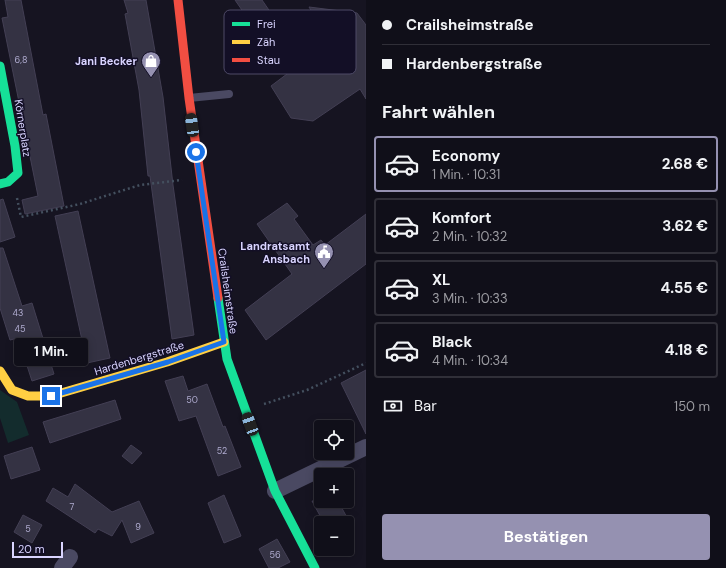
<!DOCTYPE html>
<html lang="de">
<meta charset="utf-8">
<style>
body{margin:0;font-family:"DM Sans",sans-serif;background:#1e1d26;color:#f1f3f6;height:100vh;display:flex;flex-direction:column;font-size:15px;white-space:nowrap}
*{box-sizing:border-box;margin:0}
p{font-size:13px;color:#9c9ca2}
.icon{flex:none;width:22px;height:22px;fill:none;stroke:currentColor;stroke-width:2;stroke-linecap:round;stroke-linejoin:round}
.map{position:relative;flex:1;overflow:hidden}
.details{display:flex;flex-direction:column;background:#100f19;width:360px}
.details>*{flex:none}
.banner{display:grid;align-content:center;height:88px;padding:0 16px;background:#100f19}
.tools{position:absolute;left:314px;top:420px;display:grid;gap:8px}
.tools a{display:grid;place-items:center;width:40px;height:40px;border-radius:4px;background:#100f19;box-shadow:0 2px 10px #0003,0 0 0 1px #302f38;font-size:20px}
.scale{position:absolute;left:12px;bottom:10px;width:51px;box-sizing:border-box;padding-left:4px;border:2px solid #d9d4ff;border-top:0;font-size:11px;line-height:14px;white-space:nowrap;color:#d9d4ff;-webkit-text-stroke:3px #130f26;paint-order:stroke}
.end{position:absolute;width:18px;height:18px;margin:-9px;border:5px solid #1a73e8;background:#fff;box-shadow:0 0 0 2px #fff}
.from{border-radius:50%}
.bubble{position:absolute;height:28px;border-radius:4px;background:#100f19;box-shadow:0 2px 10px #0003,0 0 0 1px #302f38;font-size:13px;font-weight:700;line-height:28px;text-align:center}
.car{position:absolute;width:12px;height:24px;margin:-12px -6px;border-radius:5px;box-shadow:0 0 3px 1px #0007;background:linear-gradient(#222 24%,#8ab4d8 0 40%,#222 0 76%,#8ab4d8 0 86%,#222 0)}
.banner b{display:flex;align-items:center;gap:14px;height:38px;font-size:15px}
.banner b+b{border-top:1px solid #302f38}
.banner i{width:10px;height:10px;background:#f1f3f6}
ul{padding:0;list-style:none}
li{display:flex;align-items:center;gap:12px;height:56px;margin:0 8px 6px;padding:0 8px;border:2px solid #302f38;border-radius:4px}
li div{flex:1}
li b{display:block;font-size:15px}
li em{font-style:normal;font-weight:700}
li.selected{border-color:#9591b1}
li>.icon{width:36px;height:36px;stroke-width:1.5}
h2{padding:0 16px;font-size:18px;line-height:48px}
.pay{display:flex;align-items:center;gap:10px;height:44px;padding:0 16px;font-size:15px}
.pay p{margin-inline-start:auto}
.action{display:flex;gap:8px;margin-top:auto;padding:8px 16px}
.action a{flex:1;height:46px;border-radius:4px;background:#9591b1;color:#fff;font-size:16px;font-weight:700;line-height:46px;text-align:center}
main{display:flex;flex:1;min-height:0}
.map>svg:first-child{display:block}
.green{fill:#132c2d}
.building{fill:#343243;stroke:#433f54}
.lines{fill:none;stroke-linecap:round;stroke-linejoin:round}
.path{stroke:#44505f;stroke-width:2.5;stroke-dasharray:2 3;stroke-linecap:butt}
.lane{stroke:#4a4962;stroke-width:8}
.street{stroke:#4a4962;stroke-width:16}
.fast{stroke:#16e098;stroke-width:9}
.slow{stroke:#ffcf43;stroke-width:9}
.jam{stroke:#f24e42;stroke-width:9}
.route{stroke:#1a73e8;stroke-width:5}
.labels{text-anchor:middle;dominant-baseline:central;stroke-width:3;stroke-linejoin:round;paint-order:stroke}
.number-label{font-size:9px;fill:#b0acd0}
.poi-label{font-size:11px;font-weight:bold;fill:#d9d4ff;stroke:#130f26;text-anchor:end}
.street-label{font-size:11px;fill:#d9d4ff;stroke:#130f26}
.key{fill:#130f26;stroke:#4e4a67;stroke-width:1}
.key-label{font-size:11px;fill:#d9d4ff}
</style>
<main>
<div class="map">
<svg width="366" height="568" viewBox="0 0 366 568">
<rect width="100%" height="100%" fill="#161421"/>
<path class="green" d="M0,390L17,402L29,435L8,443L0,418Z"/>
<path class="building" d="M5,0H21L43,115L46,114L64,206L25,214L22,200L38,196L2,18L8,17Z
M124,0H146L163,97L173,185L194,335L172,339L150,176H148L139,90L125,14L128,13Z
M235,0H262L273,16L255,29Z
M309,7L357,13L366,25V99L360,89L313,121L291,118L271,86L299,65L350,73Z
M3,199L15,237L0,242V200Z
M287,203L298,216L294,219L313,245L321,240L325,245L366,214V264L266,340L245,310L292,274L257,224Z
M78,211L110,358L87,363L55,216Z
M0,248H3L22,306L32,303L54,374L32,381L18,338L10,340L0,308Z
M366,370V434L341,383Z
M183,376L188,391L207,384L223,427L225,426L241,467L218,476L196,416L179,421L165,381Z
M115,400L121,419L50,443L43,422Z
M131,445L142,453L132,464L122,456Z
M32,447L40,470L11,479L4,456Z
M75,484L112,512L139,501L154,533L131,543L122,520L112,536L98,529L95,533L46,501L53,488L68,497Z
M224,495L241,536L224,543L208,503Z
M312,501H338L350,523H324Z
M23,515L42,525L32,543L14,532Z
M277,539L290,562L278,568H269L259,549Z"/>
<g class="lines">
<path class="path" d="M17,198L21,217L80,204L140,185L182,180
M264,404L307,390L366,363"/>
<path class="lane" d="M189,98L229,94"/>
<path class="street" d="M275,491L366,447
M62,568L70,557"/>
<path class="fast" d="M0,66L15,146L18,173L8,182L0,184
M218,298L227,359L275,491L315,568"/>
<path class="slow" d="M0,371L12,390L28,396H51L167,362L224,342"/>
<path class="jam" d="M178,0L189,98L218,298"/>
</g>
<g class="lines">
<path class="route" d="M51,396L168,362L224,342L196,152"/>
</g>
<defs>
<g id="shop-pin" transform="scale(1)"><path d="M0 17L-7.5 6A9.5 9.5 0 1 1 7.5 6Z" fill="#9591b1" stroke="#130f26"/><path d="M-5-2.5h2.3a2.7 3.5 0 0 1 5.4 0H5L5.5 6h-11ZM-1.5-2.5h3a1.5 2.3 0 0 0-3 0Z" fill="#fff"/></g>
<g id="civic-pin" transform="scale(1)"><path d="M0 17L-7.5 6A9.5 9.5 0 1 1 7.5 6Z" fill="#9591b1" stroke="#130f26"/><path d="M-.6-6.5H3V-4.5H.6V-3L4-1V1h2V6H-6V1h2V-1L-.6-3ZM-1.2 2.5V6h2.4V2.5Z" fill="#fff"/></g>
</defs>
<g fill-rule="evenodd">
<use href="#shop-pin" x="151" y="61"/>
<use href="#civic-pin" x="324" y="252"/>
</g>
<g class="labels">
<g class="number-label">
<text x="21" y="60">6,8</text>
<text x="18" y="313">43</text>
<text x="20" y="329">45</text>
<text x="192" y="400">50</text>
<text x="222" y="451">52</text>
<text x="72" y="507">7</text>
<text x="138" y="527">9</text>
<text x="28" y="529">5</text>
<text x="275" y="555">56</text>
</g>
<g class="poi-label">
<text x="137" y="61">Jani Becker</text>
<text x="310" y="246">Landratsamt<tspan x="310" dy="13">Ansbach</tspan></text>
</g>
<g class="street-label">
<text transform="translate(23 128) rotate(81)">Körnerplatz</text>
<text transform="translate(228 291) rotate(82)">Crailsheimstraße</text>
<text transform="translate(139 358) rotate(-17)">Hardenbergstraße</text>
</g>
</g>
<rect x="224" y="10" width="132" height="64" rx="6" class="key"/>
<rect x="232" y="22" width="18" height="4" fill="#16e098"/>
<rect x="232" y="40" width="18" height="4" fill="#ffcf43"/>
<rect x="232" y="58" width="18" height="4" fill="#f24e42"/>
<g class="key-label">
<text x="257" y="28">Frei</text>
<text x="257" y="46">Zäh</text>
<text x="257" y="64">Stau</text>
</g>
</svg>
<div class="tools">
<a><svg class="icon" aria-label="locate" viewBox="0 0 24 24"><circle cx="12" cy="12" r="6"/><path d="M12 2v4M12 18v4M2 12h4M18 12h4"/></svg></a>
<a>+</a>
<a>−</a>
</div>
<div class="scale">20 m</div>
<i class="end from" style="left:196px;top:152px"></i>
<i class="end" style="left:51px;top:396px"></i>
<div class="bubble" style="left:14px;top:338px;width:74px">1 Min.</div>
<i class="car" style="left:192px;top:125px;rotate:352deg"></i>
<i class="car" style="left:250px;top:424px;rotate:340deg"></i>
</div>
<section class="details">
<div class="banner">
<b><i class="from"></i>Crailsheimstraße</b>
<b><i></i>Hardenbergstraße</b>
</div>
<h2>Fahrt wählen</h2>
<ul>
<li class="selected"><svg class="icon" aria-label="car" viewBox="0 0 24 24"><path d="M5 17H2v-5l4-1 3-4h7l3 4 3 1v5h-3M9 17h6M6 11h13"/><circle cx="7" cy="17" r="2"/><circle cx="17" cy="17" r="2"/></svg><div><b>Economy</b><p>1 Min. · 10:31</p></div><em>2.68 €</em></li>
<li><svg class="icon" aria-label="car" viewBox="0 0 24 24"><path d="M5 17H2v-5l4-1 3-4h7l3 4 3 1v5h-3M9 17h6M6 11h13"/><circle cx="7" cy="17" r="2"/><circle cx="17" cy="17" r="2"/></svg><div><b>Komfort</b><p>2 Min. · 10:32</p></div><em>3.62 €</em></li>
<li><svg class="icon" aria-label="car" viewBox="0 0 24 24"><path d="M5 17H2v-5l4-1 3-4h7l3 4 3 1v5h-3M9 17h6M6 11h13"/><circle cx="7" cy="17" r="2"/><circle cx="17" cy="17" r="2"/></svg><div><b>XL</b><p>3 Min. · 10:33</p></div><em>4.55 €</em></li>
<li><svg class="icon" aria-label="car" viewBox="0 0 24 24"><path d="M5 17H2v-5l4-1 3-4h7l3 4 3 1v5h-3M9 17h6M6 11h13"/><circle cx="7" cy="17" r="2"/><circle cx="17" cy="17" r="2"/></svg><div><b>Black</b><p>4 Min. · 10:34</p></div><em>4.18 €</em></li>
</ul>
<div class="pay"><svg class="icon" aria-label="cash" viewBox="0 0 24 24"><path d="M3 7h18v10H3z"/><circle cx="12" cy="12" r="2"/></svg>Bar<p>150 m</p></div>
<div class="action"><a>Bestätigen</a></div>
</section>
</main>
